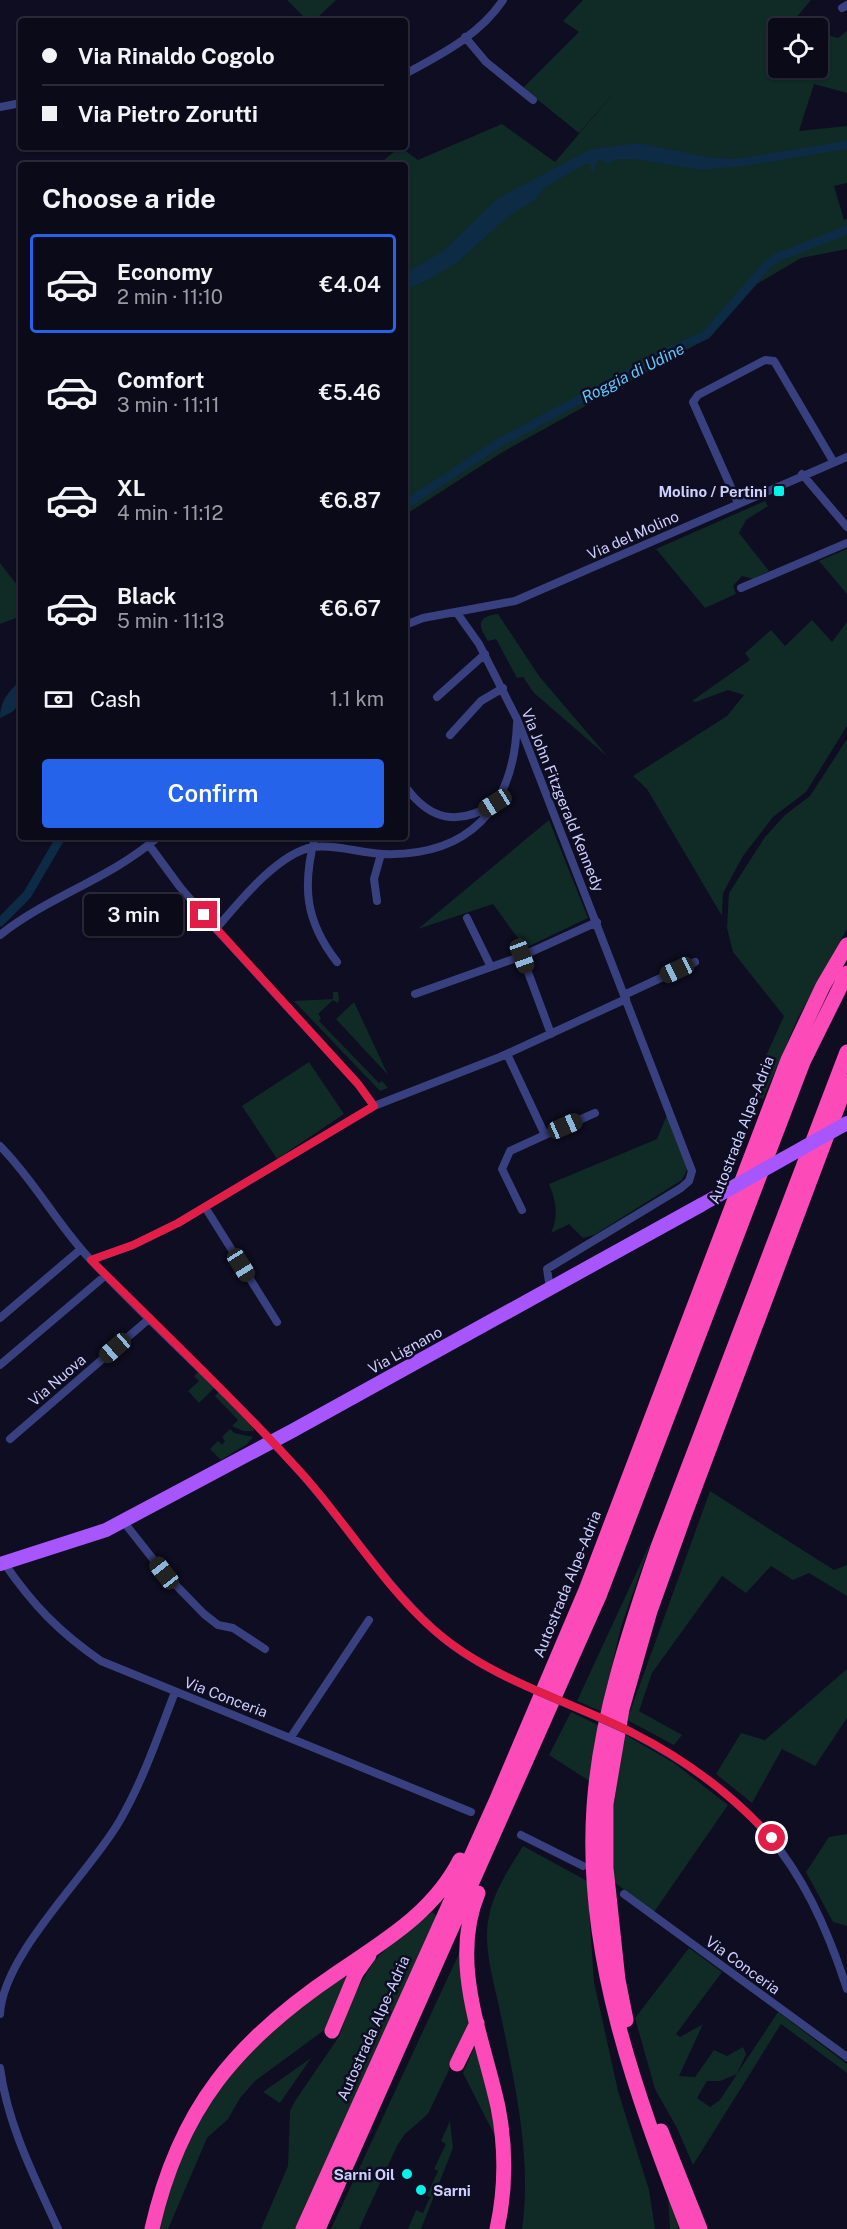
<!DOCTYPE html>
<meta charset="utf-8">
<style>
body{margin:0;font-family:"Public Sans",sans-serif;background:#181826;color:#f1f3f6;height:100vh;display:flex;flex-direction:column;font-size:22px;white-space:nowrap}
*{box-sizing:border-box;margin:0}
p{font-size:20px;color:#999aa2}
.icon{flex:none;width:33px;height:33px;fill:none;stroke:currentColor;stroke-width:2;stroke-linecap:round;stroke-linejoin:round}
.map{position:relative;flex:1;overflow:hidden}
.drawer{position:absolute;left:18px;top:162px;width:390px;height:678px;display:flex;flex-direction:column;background:#0a0a19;border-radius:6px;box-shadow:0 2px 4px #0004,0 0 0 2px #2a2b38}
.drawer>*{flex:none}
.banner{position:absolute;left:18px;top:18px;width:390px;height:132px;border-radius:6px;box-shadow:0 2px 4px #0004,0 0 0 2px #2a2b38;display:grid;align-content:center;height:132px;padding:0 24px;background:#0a0a19}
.tools{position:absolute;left:768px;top:18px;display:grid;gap:12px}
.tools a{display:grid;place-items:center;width:60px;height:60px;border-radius:6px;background:#0a0a19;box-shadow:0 2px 4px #0004,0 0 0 2px #2a2b38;font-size:30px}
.end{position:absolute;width:27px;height:27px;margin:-14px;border:8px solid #e11d48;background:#fff;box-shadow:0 0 0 3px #fff}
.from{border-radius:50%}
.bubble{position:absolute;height:42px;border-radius:6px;background:#0a0a19;box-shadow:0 2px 4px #0004,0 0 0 2px #2a2b38;font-size:20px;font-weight:600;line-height:42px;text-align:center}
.car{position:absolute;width:18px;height:36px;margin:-18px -9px;border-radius:8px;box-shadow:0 0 4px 2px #0007;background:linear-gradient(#222 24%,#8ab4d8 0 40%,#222 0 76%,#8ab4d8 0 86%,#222 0)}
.banner b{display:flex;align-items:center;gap:21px;height:57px;font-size:22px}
.banner b+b{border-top:2px solid #2a2b38}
.banner i{width:15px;height:15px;background:#f1f3f6}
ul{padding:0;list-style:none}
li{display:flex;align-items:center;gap:18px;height:99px;margin:0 12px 9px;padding:0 12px;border:3px solid transparent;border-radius:6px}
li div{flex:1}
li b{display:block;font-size:22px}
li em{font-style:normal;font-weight:600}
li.current{border-color:#2563eb}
li>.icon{width:54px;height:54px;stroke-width:1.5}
h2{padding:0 24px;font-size:27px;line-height:72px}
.pay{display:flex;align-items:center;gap:15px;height:66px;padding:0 24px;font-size:22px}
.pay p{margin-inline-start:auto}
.action{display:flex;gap:12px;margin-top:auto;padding:12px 24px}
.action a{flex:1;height:69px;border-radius:6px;background:#2563eb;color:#fff;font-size:24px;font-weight:600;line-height:69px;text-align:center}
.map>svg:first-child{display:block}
.green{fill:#102a26;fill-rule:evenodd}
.water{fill:#0d2b45}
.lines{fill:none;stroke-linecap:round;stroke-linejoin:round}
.canal{stroke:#0d2b45;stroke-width:9}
.minor{stroke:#39407f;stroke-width:8}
.primary{stroke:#a756fd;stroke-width:14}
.motorway{stroke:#fd4ab9;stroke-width:15}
.minor-bridge{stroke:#39407f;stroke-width:8}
.primary-bridge{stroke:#a756fd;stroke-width:14}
.route{stroke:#e11d48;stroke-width:8}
.poi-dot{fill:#03f5ea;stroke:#0e0d21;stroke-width:2}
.labels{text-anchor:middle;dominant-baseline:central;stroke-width:5;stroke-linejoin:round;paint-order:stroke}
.poi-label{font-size:15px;font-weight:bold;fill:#cdcffe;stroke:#0e0d21;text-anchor:end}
.street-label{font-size:15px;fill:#cdcffe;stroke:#0e0d21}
.water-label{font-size:16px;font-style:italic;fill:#5dcafd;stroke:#0e0d21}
</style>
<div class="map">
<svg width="847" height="2229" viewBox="0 0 847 2229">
<rect width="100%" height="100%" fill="#0e0d21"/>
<path class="green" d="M287,0H336L314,21H308Z
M583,0H811L796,18L807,28H778V68H818V32L838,38L847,31V93L814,84L799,131L847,126V183L834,186L844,220L847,219V249L801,258L757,284L710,337L501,453L405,515V165H378L400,147L418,160L502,124L555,162L619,87L579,133L523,88L579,32L563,21Z
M765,501L768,506L746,520L739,533L769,571L753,579L742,576L733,586L736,594L705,608L656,549Z
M847,549V594L819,561Z
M0,563L21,590V616L0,624Z
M498,614L539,676L608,757L534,693L523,677L517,678L496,639L488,641C478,625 476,617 498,614Z
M812,620L832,642L847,622V726L806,792L773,817L743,856L723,893L722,916L647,789L633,776L727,716L744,695L728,690L696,702L692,701L750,660L745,653L771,630L785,646Z
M847,739V929L798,1018L763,1099L756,1096L766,1056L784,1016L733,952L727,928L729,893L765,837L785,815L810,796Z
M549,820L588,918L525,948L493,904L418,929Z
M333,992H338L339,1001L337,1003L333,1000L318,1014L321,1018L319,1021L379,1083L382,1081L388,1088L380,1091L294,1001L333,999Z
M354,1002L388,1075L336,1019Z
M309,1062L344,1114L277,1159L242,1106Z
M667,1115L688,1168L682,1180L594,1235L583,1238L569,1224L551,1233C559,1216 556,1201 549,1184L657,1139Z
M199,1371L215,1387L199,1403L188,1391L199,1381L194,1376Z
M219,1392L253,1427L254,1431H243L232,1426L238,1420L215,1396Z
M230,1429L234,1433L253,1437L247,1444L221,1460L210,1449L218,1441L222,1445L225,1441L222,1437Z
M710,1491L834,1570L847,1565V1596L809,1573L793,1580L771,1566L746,1593L722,1576L652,1673L639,1711L682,1735L674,1745L627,1720Z
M652,1539L621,1627L601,1711L577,1701Z
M847,1669V1718L815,1766L782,1749L752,1803L716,1774L741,1733L765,1740Z
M571,1712L600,1726L591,1782L549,1755Z
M624,1734L674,1763L728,1805L654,1912L614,1882V1804Z
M847,1834V1926L833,1922L806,1872L829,1837Z
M523,1846L587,1881L594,1982L618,2091L649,2190L655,2229H522C532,2158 515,2085 501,2016C495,1985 482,1948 489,1916C494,1891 510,1867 523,1846Z
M432,1912L437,1916L297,2229H261L288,2166L290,2111L295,2101L340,2035L351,2000L374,1961L389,1946Z
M463,1945L471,2010L468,2030L428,2114L404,2135L397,2146L359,2229H331Z
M689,1948L722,1972L676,2034L680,2037L703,2024L679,2076L695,2077L714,2050L727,2056L743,2047L746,2054L737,2074L778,2012L847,2064V2073L781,2024L693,2165L678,2130L655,2089L635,2018ZM737,2074L720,2100L710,2107L697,2098L707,2081H720Z
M344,1976L346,1978L327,2028L255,2081L240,2098L228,2119L207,2138L168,2229H159C178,2149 216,2075 281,2023C301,2006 323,1992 344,1976Z
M475,2046H479L496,2138L463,2073Z
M311,2058L280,2103L263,2092Z
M450,2121L453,2148L421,2229H408L416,2210L423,2213L430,2197L427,2195L438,2171L434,2169L446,2144L441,2141Z
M668,2196L679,2229H670Z"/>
<path class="water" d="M847,141V149L744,166L699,170L635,159H618L608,163L598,160L593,172L590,170L591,164H585L544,188L535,200L507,217L459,261L430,279L405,290V273L442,252L498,198L591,149L638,143L708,157L734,159Z
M21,680V703L12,712L0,718C0,701 8,692 21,680Z"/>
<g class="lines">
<path class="canal" d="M405,505L499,443L672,350L706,335L766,266L776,258L847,230
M0,922L27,895L61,837"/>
<path class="minor" d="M842,8L847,5
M465,37L486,62L533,100
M405,74C440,55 480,35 503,0
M0,107L21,103
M802,474L847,527
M738,503L693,402L698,395L765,360L774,361L777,366L833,461
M741,588L847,543
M457,613L479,644L517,719L692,1171L689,1181L681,1188L547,1269L550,1289
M405,625L423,618L515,601L847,457
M437,697L485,654
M450,735L481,701L503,688
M405,786C430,821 458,826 494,804
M315,837C302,886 305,921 337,962
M149,845L180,887L216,929L358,1084L374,1106
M377,901L374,879L381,854
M467,918L491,967
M216,929C238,903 278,853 313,847C335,844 360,853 382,854C469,857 514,808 517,723
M0,935C49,896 110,879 158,837
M415,994L522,956
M624,995L695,962
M551,1034L522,956L597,922
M507,1054L545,1135L595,1113
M0,1146C34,1180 57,1224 90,1259C161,1335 240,1402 307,1480C349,1529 386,1585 433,1629C460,1654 493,1671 526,1686
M205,1207L277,1322
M522,1210L502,1169L510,1151L545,1135
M91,1260L133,1245L178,1223L374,1106L500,1057L626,999
M0,1318L81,1249
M0,1365L106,1275
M10,1439L150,1318
M123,1521L164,1573L204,1614L218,1625L233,1628L265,1649
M4,1563C33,1605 59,1632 101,1661L471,1812
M572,1706L598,1717
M631,1732C752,1797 804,1857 847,1989
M291,1737L369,1620
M521,1835L583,1866
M624,1894L847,2057
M0,2014C3,1954 88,1875 119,1822C143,1781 158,1736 175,1692
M0,2068C8,2126 34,2176 58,2229"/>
<path class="primary" d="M0,1564L106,1530L292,1431L701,1205"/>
<path class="motorway" d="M478,1893C449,1963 483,2038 498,2107C506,2148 506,2188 497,2229
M626,2020L618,1980L606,1868V1804L622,1709L650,1611L684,1516L847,1082
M332,2031L356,1973L369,1955
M457,2064L477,2023
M661,2131L700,2229
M152,2229C179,2109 236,2041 337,1973C384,1941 433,1913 460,1860
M303,2229L497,1799L586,1590L788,1060L823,986L847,945
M318,2229L599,1596L803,1062L847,973
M688,2229C636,2094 584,1955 594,1807C600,1718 629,1632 658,1547L847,1052"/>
<path class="minor-bridge" d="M526,1686L572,1706
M598,1717L631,1732"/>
<path class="primary-bridge" d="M701,1205L847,1123"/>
</g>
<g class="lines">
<path class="route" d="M204,915L358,1084L374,1106L178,1223L133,1245L91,1260C163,1332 237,1402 305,1477C349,1527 384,1586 434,1630C491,1680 565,1699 631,1732C686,1759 731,1794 772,1838"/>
</g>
<g class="poi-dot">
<rect x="773" y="485" width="12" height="12" rx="3"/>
<circle cx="407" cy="2174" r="6"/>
<circle cx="421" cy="2190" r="6"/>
</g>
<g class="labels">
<g class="poi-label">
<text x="767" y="491">Molino / Pertini</text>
<text x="395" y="2174">Sarni Oil</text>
<text x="433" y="2190" text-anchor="start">Sarni</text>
</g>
<g class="street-label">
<text transform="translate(633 535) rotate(-24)">Via del Molino</text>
<text transform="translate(563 800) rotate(68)">Via John Fitzgerald Kennedy</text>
<text transform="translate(741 1130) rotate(-69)">Autostrada Alpe-Adria</text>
<text transform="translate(405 1350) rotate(-29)">Via Lignano</text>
<text transform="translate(57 1380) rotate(-41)">Via Nuova</text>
<text transform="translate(567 1584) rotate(-68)">Autostrada Alpe-Adria</text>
<text transform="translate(226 1697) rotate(21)">Via Conceria</text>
<text transform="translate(743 1965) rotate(36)">Via Conceria</text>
<text transform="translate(373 2028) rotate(-66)">Autostrada Alpe-Adria</text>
</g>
<g class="water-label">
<text transform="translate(633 373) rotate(-27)">Roggia di Udine</text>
</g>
</g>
</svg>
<div class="tools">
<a><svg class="icon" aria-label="locate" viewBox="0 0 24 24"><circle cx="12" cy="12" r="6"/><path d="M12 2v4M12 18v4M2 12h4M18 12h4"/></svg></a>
</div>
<i class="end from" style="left:772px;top:1838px"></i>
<i class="end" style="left:204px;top:915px"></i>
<div class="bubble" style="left:84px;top:894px;width:99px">3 min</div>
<i class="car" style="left:495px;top:803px;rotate:238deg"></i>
<i class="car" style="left:522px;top:956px;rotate:160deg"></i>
<i class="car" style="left:677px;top:970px;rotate:245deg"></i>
<i class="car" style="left:565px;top:1126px;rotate:66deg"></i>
<i class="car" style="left:241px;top:1265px;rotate:148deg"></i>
<i class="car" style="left:115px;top:1348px;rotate:229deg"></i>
<i class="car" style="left:164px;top:1573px;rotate:322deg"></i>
<div class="banner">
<b><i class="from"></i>Via Rinaldo Cogolo</b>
<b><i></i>Via Pietro Zorutti</b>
</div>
<section class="drawer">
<h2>Choose a ride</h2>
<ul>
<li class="current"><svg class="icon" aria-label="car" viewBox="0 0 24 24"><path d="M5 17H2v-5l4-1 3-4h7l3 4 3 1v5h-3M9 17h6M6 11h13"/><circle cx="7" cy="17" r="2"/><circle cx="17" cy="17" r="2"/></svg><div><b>Economy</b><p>2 min · 11:10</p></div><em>€4.04</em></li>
<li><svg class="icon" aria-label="car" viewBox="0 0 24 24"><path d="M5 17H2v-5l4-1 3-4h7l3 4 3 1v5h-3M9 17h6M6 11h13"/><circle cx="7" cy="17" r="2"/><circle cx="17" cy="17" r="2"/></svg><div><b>Comfort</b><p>3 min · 11:11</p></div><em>€5.46</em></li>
<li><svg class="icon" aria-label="car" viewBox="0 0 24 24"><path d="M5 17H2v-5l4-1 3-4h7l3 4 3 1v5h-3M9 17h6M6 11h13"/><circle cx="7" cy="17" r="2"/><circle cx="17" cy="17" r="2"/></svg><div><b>XL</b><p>4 min · 11:12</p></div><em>€6.87</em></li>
<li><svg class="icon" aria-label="car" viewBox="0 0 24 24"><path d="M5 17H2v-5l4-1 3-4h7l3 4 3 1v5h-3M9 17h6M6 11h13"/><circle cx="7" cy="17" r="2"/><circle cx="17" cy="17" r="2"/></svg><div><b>Black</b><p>5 min · 11:13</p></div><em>€6.67</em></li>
</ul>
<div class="pay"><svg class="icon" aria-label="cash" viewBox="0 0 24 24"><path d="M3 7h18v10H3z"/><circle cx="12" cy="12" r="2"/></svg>Cash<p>1.1 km</p></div>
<div class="action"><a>Confirm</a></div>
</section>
</div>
